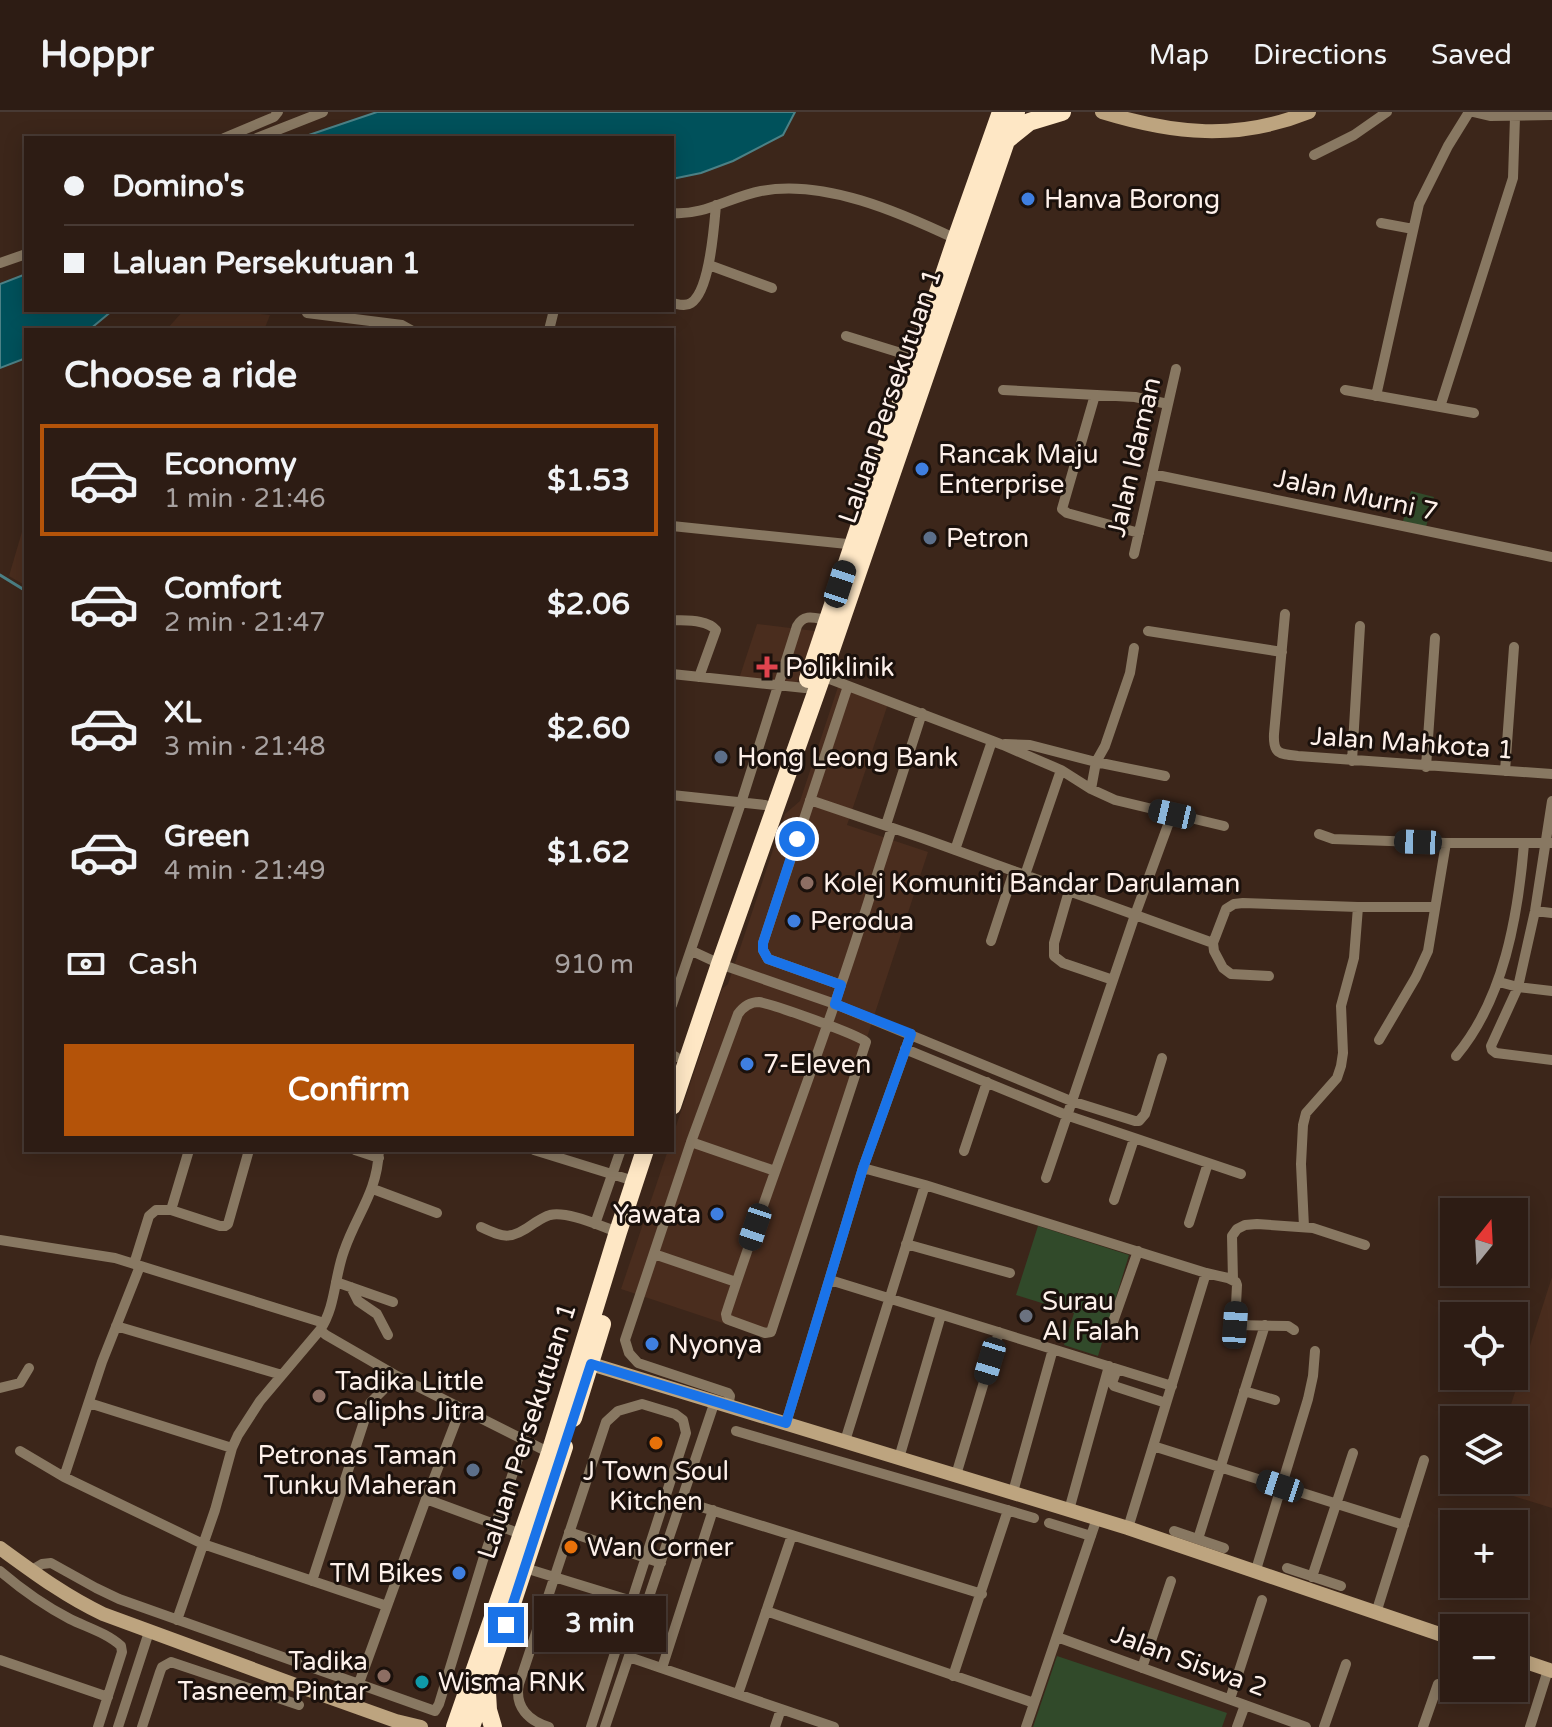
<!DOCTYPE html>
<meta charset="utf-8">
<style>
body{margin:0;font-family:"Varela Round",sans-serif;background:#35251d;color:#f1f3f6;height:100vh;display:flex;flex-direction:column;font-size:30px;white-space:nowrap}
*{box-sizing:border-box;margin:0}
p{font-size:26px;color:#a7a1a0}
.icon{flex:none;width:44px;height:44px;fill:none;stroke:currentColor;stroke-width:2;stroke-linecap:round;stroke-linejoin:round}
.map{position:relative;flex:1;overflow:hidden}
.sheet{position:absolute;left:24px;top:216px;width:650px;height:824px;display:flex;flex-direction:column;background:#2d1c14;border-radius:0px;box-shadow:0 4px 20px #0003,0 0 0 2px #483a34}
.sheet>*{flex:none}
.hud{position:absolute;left:24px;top:24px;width:650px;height:176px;border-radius:0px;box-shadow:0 4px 20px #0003,0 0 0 2px #483a34;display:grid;align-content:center;height:176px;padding:0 40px;background:#2d1c14}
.needle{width:52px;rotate:18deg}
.buttons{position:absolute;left:1440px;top:1086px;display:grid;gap:16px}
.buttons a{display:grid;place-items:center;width:88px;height:88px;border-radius:0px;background:#2d1c14;box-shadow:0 4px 20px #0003,0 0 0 2px #483a34;font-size:40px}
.end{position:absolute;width:36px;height:36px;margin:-18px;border:10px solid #1a73e8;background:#fff;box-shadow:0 0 0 4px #fff}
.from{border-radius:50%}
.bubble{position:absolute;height:56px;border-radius:0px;background:#2d1c14;box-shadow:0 4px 20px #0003,0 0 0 2px #483a34;font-size:26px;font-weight:700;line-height:56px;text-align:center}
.car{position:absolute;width:24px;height:48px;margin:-24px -12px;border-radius:10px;box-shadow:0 0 6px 2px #0007;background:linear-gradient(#222 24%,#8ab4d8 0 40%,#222 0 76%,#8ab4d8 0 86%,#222 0)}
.hud b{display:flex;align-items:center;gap:28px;height:76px;font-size:30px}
.hud b+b{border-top:2px solid #483a34}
.hud i{width:20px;height:20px;background:#f1f3f6}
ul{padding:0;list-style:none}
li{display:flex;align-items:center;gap:24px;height:112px;margin:0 16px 12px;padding:0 24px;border:4px solid transparent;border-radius:0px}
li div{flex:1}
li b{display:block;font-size:30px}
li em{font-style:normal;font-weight:700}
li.current{border-color:#b45309}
li>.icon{width:72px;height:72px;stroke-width:1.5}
h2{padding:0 40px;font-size:36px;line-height:96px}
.pay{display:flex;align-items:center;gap:20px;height:88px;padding:0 40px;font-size:30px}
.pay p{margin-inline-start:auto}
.button{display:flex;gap:16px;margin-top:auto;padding:16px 40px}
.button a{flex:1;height:92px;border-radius:0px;background:#b45309;color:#fff;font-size:32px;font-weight:700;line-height:92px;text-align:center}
header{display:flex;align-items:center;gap:48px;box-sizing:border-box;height:112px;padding:0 40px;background:#2d1c14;border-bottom:2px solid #483a34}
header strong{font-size:38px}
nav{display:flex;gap:44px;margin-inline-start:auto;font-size:28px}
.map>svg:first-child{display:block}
.built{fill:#4a2d1e}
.green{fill:#314a2a}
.water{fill:#00515b;stroke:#4c8186;stroke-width:2}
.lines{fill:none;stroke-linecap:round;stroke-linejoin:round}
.stream{stroke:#4c8186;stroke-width:3}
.street{stroke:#887862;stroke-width:10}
.secondary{stroke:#bda47f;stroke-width:14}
.highway{stroke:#fee7c5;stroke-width:18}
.route{stroke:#1a73e8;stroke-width:10}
.shop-dot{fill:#3f7fe0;stroke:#1b110c;stroke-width:3}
.service-dot{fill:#5c6f8a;stroke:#1b110c;stroke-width:3}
.health-dot{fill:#e0444e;stroke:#1b110c;stroke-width:3}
.education-dot{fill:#8d6e63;stroke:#1b110c;stroke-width:3}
.worship-dot{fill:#6b7280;stroke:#1b110c;stroke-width:3}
.food-dot{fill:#e8710a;stroke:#1b110c;stroke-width:3}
.culture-dot{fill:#0f9aa8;stroke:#1b110c;stroke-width:3}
.labels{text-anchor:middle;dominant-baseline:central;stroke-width:6;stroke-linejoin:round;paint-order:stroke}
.poi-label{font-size:26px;fill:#fdf0ea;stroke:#1b110c;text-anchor:start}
.street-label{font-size:26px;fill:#fdf0ea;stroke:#1b110c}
</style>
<header>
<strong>Hoppr</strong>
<nav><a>Map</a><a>Directions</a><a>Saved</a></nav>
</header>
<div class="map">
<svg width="1552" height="1615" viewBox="0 0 1552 1615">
<rect width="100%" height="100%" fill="#3c261a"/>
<path class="built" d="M184,198H223L270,203L264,218H166Z
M26,406V474L9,464Z
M757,512L815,519L794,579L737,573Z
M840,569L890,586L847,713L928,740L768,1226L621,1177L668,1038H672V1026L722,877L728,872L785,702L800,689Z
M1552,1165V1396L1484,1375L1486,1368H1514V1308H1506Z"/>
<path class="green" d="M1411,379L1434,385L1426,415L1403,409Z
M1038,1114L1129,1143L1098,1244L1064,1233L1074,1201L1016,1183Z
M1057,1544L1227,1601L1222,1615H1033Z"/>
<path class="water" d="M377,0H795L783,23L733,49L701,61L672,67V26H300Z
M26,162V198H113L89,218H26V246L0,256V172Z"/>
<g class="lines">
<path class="stream" d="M0,463L26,479"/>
<path class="street" d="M1473,0L1490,4L1552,3
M224,26L274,5L278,0
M257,26L323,0
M1314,43L1354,23L1387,0
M672,101C703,104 730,85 761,79C824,67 899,100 956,127
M1381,111L1413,117
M0,151L26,142
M709,153L772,176
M672,191C678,192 685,195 691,191C710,179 714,115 716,93
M307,201L402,213L411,218
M549,218L554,198
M846,224L917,246
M1003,278L1135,285L1168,292
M1345,278L1474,301
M1095,283L1062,397L1067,401L1139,421
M1376,284L1419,92L1448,34L1469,0
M1440,295L1513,66L1515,5
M1152,362L1552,445
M672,414L857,433
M1134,442L1176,257
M1285,502L1274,622C1273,642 1279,642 1298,644L1552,662
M672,508C686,509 706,507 716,518L699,565
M1148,519L1282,540
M672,562L805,576
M822,564L1003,633L1061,658L1091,677L1115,688L1224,714
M1005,632L1030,633L1096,650L1165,664
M1352,649L1360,514
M1426,655L1435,526
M1505,659L1514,535
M1091,677L1096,650L1105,634L1130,561L1134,536
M672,683L765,693
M810,688L922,726L1213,831
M1552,689L1535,799L1518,875L1491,934L1492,938L1496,941L1552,948
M886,713L922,601
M1319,722L1333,727L1446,731H1552
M955,738L992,629
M1025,763L1061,658
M1069,779L1054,831V844L1063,851L1113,868
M1535,799L1552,801
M991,829L1014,759
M692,839L720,852L835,892L1071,989L1135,1009H1139L1145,1002L1162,946
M1269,864L1231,862L1223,856L1214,839L1213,831L1226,797L1234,792L1243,791L1358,795H1435
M1499,870L1518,875L1552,879
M841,873L768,847L763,838V831L848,574
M672,893L741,691L797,514C804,501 815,506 827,508
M1379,928L1416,865L1428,839L1446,731
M905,937L1066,1003L1241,1062
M672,943L676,945
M1456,944C1504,887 1518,804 1524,732
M691,1030L775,1059
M355,1038L379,1046
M534,1038L634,1069
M964,1039L987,970
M863,1056L925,1073L1206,1161L1228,1166L1236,1170L1237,1173L1235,1213L1288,1214L1294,1218
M1046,1066L1135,803L1172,702
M373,1077L437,1101
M1114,1088L1134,1027
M171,1098L189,1038
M1189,1111L1208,1051
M595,1112L620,1040
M481,1115C504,1126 511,1128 533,1112C538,1109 543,1105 550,1103C568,1099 600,1114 618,1120
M1304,1115L1301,1052L1303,1013L1306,1001L1337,966L1341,954L1343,941L1341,894L1354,846L1358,795
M0,1128L115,1146L324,1211
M906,1132L1010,1161
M654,1142L736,1170
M134,1152L149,1104L156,1098H171L220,1114H225L228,1112L249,1038
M830,1168L1172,1274
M1233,1168L1232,1124L1237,1117L1245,1113L1257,1112L1313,1116L1365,1133
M336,1170L393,1190
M351,1175L358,1189L377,1202L388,1223
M116,1214L282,1263
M320,1218L326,1223L397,1264L550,1341
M1108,1224L1138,1139
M1117,1257L1112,1271L1114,1274L1166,1291
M0,1276L20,1271L29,1256
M1244,1279L1275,1288
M89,1291L232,1336
M728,1294L730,1284L728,1281L638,1251L629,1241L625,1228L691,1030L738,902C743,895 750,890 759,890C772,892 857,922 866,930L771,1220L765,1221L732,1209L727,1207L726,1202C762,1091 804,983 841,873C859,821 875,768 892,716
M786,1311L863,1056L911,922
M736,1319L1034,1406
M845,1329L925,1073
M1153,1334L1404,1413
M20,1339L64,1365L203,1432L387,1494
M899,1346L941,1203
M956,1363L999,1220
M64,1365L102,1250L140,1154
M1013,1380L1053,1237
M426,1387L521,1422
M682,1389L982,1482
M1069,1398L1109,1254
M1049,1411L1091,1424
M1128,1416L1206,1161
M1174,1419L1224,1436
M569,1420L661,1451
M1198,1427L1265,1213
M525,1456L632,1489
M1287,1456L1341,1474
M0,1459C21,1477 45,1494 70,1507C86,1515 107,1521 121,1534L122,1540L98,1615
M30,1459L42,1452L51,1451L96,1476L119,1487L435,1599L439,1592L483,1448L524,1329
M1255,1461L1308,1287L1313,1264L1315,1239
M1312,1465L1353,1341
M312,1469L370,1291L397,1264
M766,1499L1034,1591
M1376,1501L1424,1348
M177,1508L215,1398L232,1336L238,1323L260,1289L320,1218C336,1194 334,1166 344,1139C357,1101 377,1082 379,1038
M1057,1525L1306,1615
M629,1545L834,1615
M0,1548L108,1585
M662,1556L713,1398
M1142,1556L1171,1469
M953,1564L1008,1398
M738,1582L792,1423
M1230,1587L1262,1488
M351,1593L426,1387L461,1296
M118,1615L149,1520
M142,1615L160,1560L162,1555L171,1550L299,1593
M549,1615C529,1609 514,1595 519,1572L606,1310L618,1299L642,1292L675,1302L683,1308L686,1321L591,1615
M605,1615L715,1289
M775,1615L781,1597
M1026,1615L1097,1406
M1237,1615L1245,1593
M1324,1615L1346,1552
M1423,1615L1438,1572
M1530,1615L1548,1558"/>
<path class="secondary" d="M1102,0C1174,22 1237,29 1309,0
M591,1252L1128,1416L1454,1527
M0,1436C33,1460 65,1484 103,1502L323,1583L396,1609L421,1615
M1514,1546L1552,1559"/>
<path class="highway" d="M1008,27L1029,10L1062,0
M808,567L956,127L1001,0
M672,994L720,852L822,564L1016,0
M573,1306L602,1212
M487,1581L488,1598L493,1615
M455,1615L550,1341L618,1120L645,1038
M471,1615L564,1335"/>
</g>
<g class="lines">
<path class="route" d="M506,1513L591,1252L786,1311L863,1056L911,922L835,892L841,873L768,847L763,838V831L797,727"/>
</g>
<g class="shop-dot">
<circle cx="1028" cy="87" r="8"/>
<circle cx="922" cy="357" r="8"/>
<circle cx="794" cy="809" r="8"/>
<circle cx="747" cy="952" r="8"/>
<circle cx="717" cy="1102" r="8"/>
<circle cx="652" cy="1232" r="8"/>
<circle cx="459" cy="1461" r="8"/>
</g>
<g class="service-dot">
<circle cx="930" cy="426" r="8"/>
<circle cx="721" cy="645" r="8"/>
<circle cx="473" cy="1358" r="8"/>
</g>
<path class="health-dot" d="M763 543h8v8h8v8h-8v8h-8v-8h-8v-8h8z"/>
<g class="education-dot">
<circle cx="807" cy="771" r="8"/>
<circle cx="319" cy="1284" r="8"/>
<circle cx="384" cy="1564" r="8"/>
</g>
<circle class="worship-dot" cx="1026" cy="1204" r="8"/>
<g class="food-dot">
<circle cx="656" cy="1331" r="8"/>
<circle cx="571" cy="1435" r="8"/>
</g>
<circle class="culture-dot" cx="422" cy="1570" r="8"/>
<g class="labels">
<g class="poi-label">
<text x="1044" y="87">Hanva Borong</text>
<text x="938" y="342">Rancak Maju<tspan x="938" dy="30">Enterprise</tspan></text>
<text x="946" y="426">Petron</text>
<text x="785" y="555">Poliklinik</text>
<text x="737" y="645">Hong Leong Bank</text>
<text x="823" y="771">Kolej Komuniti Bandar Darulaman</text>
<text x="810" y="809">Perodua</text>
<text x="763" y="952">7-Eleven</text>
<text x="701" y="1102" text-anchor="end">Yawata</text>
<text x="1042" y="1189">Surau<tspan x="1042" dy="30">Al Falah</tspan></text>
<text x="668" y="1232">Nyonya</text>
<text x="335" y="1269">Tadika Little<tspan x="335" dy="30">Caliphs Jitra</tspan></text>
<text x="457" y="1343" text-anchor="end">Petronas Taman<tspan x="457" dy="30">Tunku Maheran</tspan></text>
<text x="656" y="1359" text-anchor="middle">J Town Soul<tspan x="656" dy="30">Kitchen</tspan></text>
<text x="587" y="1435">Wan Corner</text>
<text x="443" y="1461" text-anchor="end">TM Bikes</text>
<text x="368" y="1549" text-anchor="end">Tadika<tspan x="368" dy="30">Tasneem Pintar</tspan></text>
<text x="438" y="1570">Wisma RNK</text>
</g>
<g class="street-label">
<text transform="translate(890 284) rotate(-71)">Laluan Persekutuan 1</text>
<text transform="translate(1134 345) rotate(-77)">Jalan Idaman</text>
<text transform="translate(1356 383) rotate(12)">Jalan Murni 7</text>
<text transform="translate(1412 631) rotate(4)">Jalan Mahkota 1</text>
<text transform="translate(527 1319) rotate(-72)">Laluan Persekutuan 1</text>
<text transform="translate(1189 1549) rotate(20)">Jalan Siswa 2</text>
</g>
</g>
</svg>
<div class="buttons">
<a><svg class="needle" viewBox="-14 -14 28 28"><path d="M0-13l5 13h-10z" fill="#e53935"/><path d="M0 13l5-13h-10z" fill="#a7a1a0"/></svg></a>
<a><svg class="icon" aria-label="locate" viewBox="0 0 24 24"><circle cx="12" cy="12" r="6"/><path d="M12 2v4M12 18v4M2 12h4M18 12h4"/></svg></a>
<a><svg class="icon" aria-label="layers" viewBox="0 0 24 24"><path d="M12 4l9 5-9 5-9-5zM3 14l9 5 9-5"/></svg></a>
<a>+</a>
<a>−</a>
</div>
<i class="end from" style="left:797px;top:727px"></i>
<i class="end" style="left:506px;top:1513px"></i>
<div class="bubble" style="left:534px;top:1484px;width:132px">3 min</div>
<i class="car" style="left:840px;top:472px;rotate:18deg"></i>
<i class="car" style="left:1172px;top:702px;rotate:283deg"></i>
<i class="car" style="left:1418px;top:730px;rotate:272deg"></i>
<i class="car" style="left:755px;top:1115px;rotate:199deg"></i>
<i class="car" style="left:1235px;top:1213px;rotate:4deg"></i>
<i class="car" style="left:990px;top:1249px;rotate:197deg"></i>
<i class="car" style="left:1280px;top:1374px;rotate:288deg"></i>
<div class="hud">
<b><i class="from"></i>Domino's</b>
<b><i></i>Laluan Persekutuan 1</b>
</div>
<section class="sheet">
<h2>Choose a ride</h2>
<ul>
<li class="current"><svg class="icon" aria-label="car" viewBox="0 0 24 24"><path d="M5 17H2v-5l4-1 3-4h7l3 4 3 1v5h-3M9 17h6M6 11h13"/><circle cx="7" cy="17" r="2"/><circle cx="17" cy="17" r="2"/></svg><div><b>Economy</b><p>1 min · 21:46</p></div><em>$1.53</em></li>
<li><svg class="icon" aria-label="car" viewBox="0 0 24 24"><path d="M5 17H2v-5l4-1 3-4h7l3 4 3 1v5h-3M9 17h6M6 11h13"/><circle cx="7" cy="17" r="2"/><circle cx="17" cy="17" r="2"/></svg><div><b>Comfort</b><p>2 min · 21:47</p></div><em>$2.06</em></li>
<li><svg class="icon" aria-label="car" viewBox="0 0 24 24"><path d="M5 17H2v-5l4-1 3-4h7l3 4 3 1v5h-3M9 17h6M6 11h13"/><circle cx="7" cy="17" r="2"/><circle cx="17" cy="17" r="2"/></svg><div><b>XL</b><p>3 min · 21:48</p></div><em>$2.60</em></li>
<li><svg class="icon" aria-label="car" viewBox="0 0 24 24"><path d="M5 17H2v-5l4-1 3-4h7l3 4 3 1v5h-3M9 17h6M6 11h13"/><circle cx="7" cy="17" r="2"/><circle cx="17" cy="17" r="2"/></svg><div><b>Green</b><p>4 min · 21:49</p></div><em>$1.62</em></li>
</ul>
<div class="pay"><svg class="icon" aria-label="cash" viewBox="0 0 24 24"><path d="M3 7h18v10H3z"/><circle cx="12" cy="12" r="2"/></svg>Cash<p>910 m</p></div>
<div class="button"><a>Confirm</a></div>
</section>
</div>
